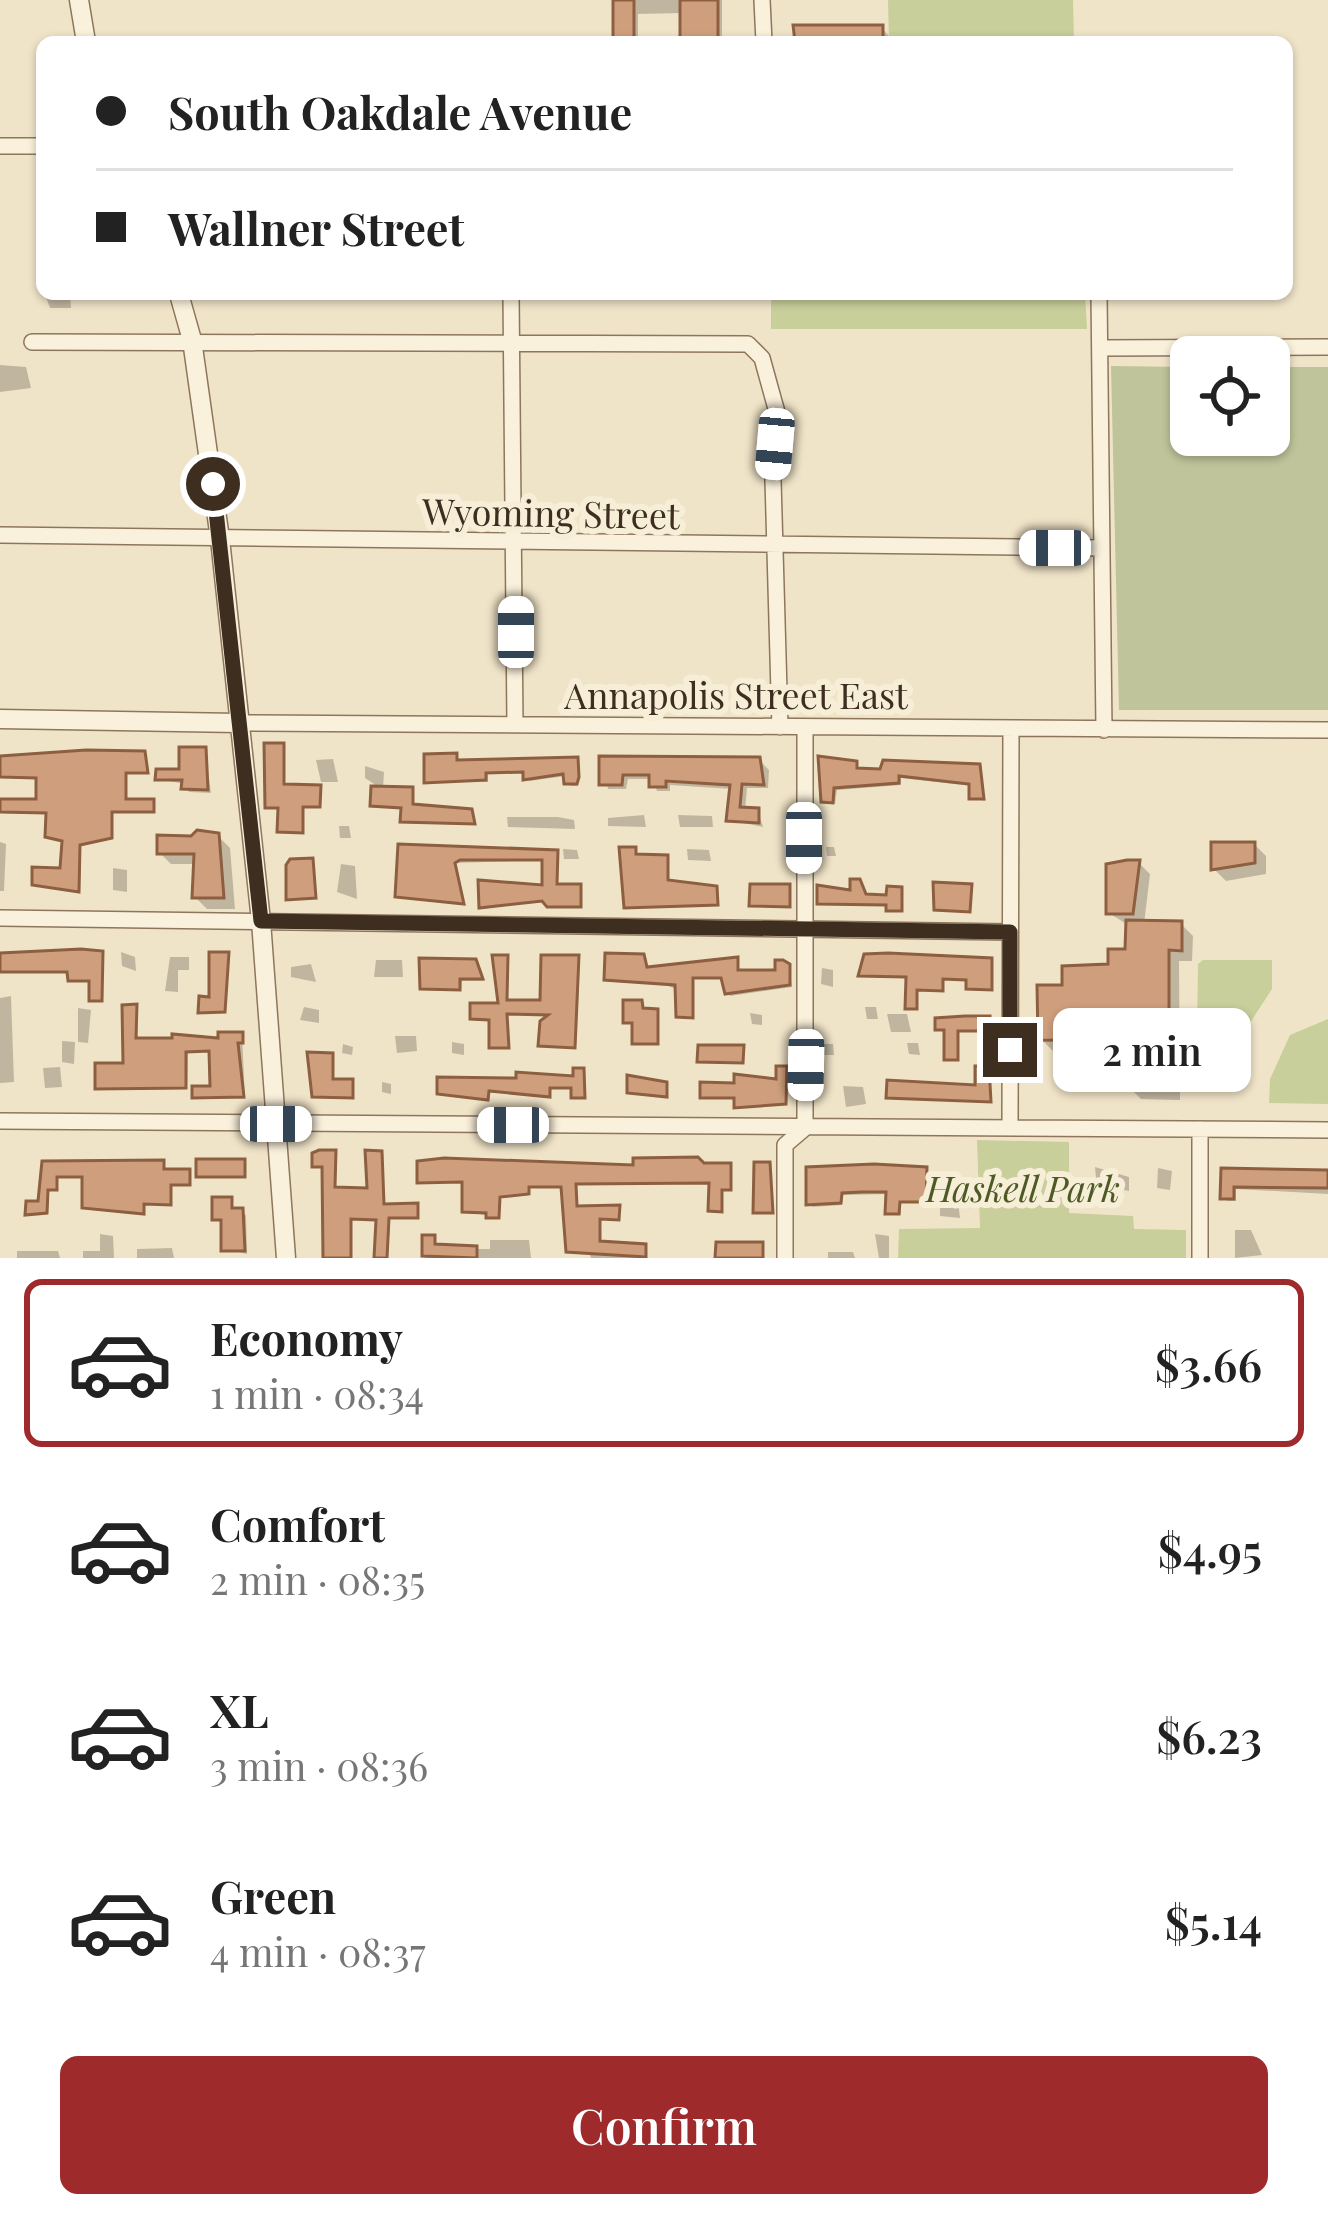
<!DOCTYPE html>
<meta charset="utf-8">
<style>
body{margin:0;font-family:"Playfair Display",serif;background:#f6f6f6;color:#222;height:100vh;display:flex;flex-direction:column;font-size:45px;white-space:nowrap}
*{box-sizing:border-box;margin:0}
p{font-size:39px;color:#767676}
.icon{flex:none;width:66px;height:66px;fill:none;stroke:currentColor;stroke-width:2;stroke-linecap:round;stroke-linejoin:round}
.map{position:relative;height:1258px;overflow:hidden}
.panel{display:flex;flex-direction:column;background:#fff;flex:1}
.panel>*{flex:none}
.guide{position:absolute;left:36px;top:36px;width:1257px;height:264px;border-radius:18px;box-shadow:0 3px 9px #0004;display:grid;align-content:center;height:264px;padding:0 60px;background:#fff}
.controls{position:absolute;left:1170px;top:336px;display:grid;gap:24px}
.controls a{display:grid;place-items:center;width:120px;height:120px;border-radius:18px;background:#fff;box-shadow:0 3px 9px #0004;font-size:60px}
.end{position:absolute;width:54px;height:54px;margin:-27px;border:15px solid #3d2e20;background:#fff;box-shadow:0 0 0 6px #fff}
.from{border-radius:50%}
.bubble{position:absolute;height:84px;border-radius:18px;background:#fff;box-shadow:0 3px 9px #0004;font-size:39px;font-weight:600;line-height:84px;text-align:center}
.car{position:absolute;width:36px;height:72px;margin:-36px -18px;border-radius:15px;box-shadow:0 0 9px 3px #0007;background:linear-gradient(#fff 24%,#345 0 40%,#fff 0 76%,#345 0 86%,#fff 0)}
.guide b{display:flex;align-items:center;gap:42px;height:114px;font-size:45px}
.guide b+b{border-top:3px solid #e0e0e0}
.guide i{width:30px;height:30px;background:#222}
ul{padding:21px 0 0;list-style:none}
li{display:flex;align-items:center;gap:36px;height:168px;margin:0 24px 18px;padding:0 36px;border:6px solid transparent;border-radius:18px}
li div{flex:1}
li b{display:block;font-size:45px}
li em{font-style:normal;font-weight:600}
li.selected{border-color:#9e2a2b}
li>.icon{width:108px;height:108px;stroke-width:1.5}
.button{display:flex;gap:24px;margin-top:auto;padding:24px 60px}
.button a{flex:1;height:138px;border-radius:18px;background:#9e2a2b;color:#fff;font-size:48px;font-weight:600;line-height:138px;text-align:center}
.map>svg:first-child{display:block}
.green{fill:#c9cf9b}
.cemetery{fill:#bfc49a}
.shadow{fill:#0003}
.building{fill:#cf9f7d;stroke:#8d5f41;stroke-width:3}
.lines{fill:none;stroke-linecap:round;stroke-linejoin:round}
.minor-casing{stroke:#8d765c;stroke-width:18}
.tertiary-casing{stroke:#8d765c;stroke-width:21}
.minor{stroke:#faf1dc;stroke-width:15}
.tertiary{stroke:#faf1dc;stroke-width:18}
.route{stroke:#3d2e20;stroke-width:15}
.labels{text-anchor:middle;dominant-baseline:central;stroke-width:12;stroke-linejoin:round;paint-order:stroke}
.street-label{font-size:36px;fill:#3d2e20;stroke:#f7eed8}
.park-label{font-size:36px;font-style:italic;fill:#4d5a26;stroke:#f7eed8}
</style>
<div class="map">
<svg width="1328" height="1258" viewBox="0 0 1328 1258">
<rect width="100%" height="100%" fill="#f0e4c8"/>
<path class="green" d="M888,0H1073L1074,42H889Z
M771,294H1085L1087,329H771Z
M1203,960H1272V989L1246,1029L1197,1033L1198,964Z
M1328,1019V1104L1269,1103L1270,1079L1290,1035Z
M977,1140L1069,1142V1213L1133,1216L1134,1229L1186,1230V1258H898L899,1229L980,1228Z"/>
<path class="cemetery" d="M1111,366L1191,367V435H1269V367H1328V710H1119Z"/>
<path class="shadow" d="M616,0H722V42H683V13L638,14V36L650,42H607V36H616Z
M882,28L894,42H798Z
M45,294H70L71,308H50Z
M0,365L26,367L31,388L0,392Z
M205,750L211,793L189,792L185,784L158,779L182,772Z
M143,754L149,774H127V802H152L154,813H112L113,839L81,846L80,892L37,886L63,871L65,841L49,814L0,813V802H39V779L0,776V757Z
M456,756L458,764L576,760L578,786H570L566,776L529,781L526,773L488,774V782H427Z
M333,759L338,782H321L316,760Z
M602,759L759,760L769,770L768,788H747L745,810L758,811L763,827L729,820L732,789L670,785V791H657L652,779H628L626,789H608Z
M821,759L855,764L859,771L979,767L985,801L972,798V786L901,778V785L837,790L835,804H827Z
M365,766L384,772L383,789L412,790L414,807L474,816L475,825L405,823L404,809L373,804L374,784L365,778Z
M644,815L646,827L608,826V818Z
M678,815L712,816L713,827H680Z
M507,817H558L574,820L575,829L508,827Z
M339,826H349L351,838H340Z
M218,836L230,848L235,909H207L195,897L197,864H171L160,853Z
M0,842L6,844L4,891H0Z
M1254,844L1266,856V874L1226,881L1214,869Z
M400,847L557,853V887H580L582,908H552L546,902L482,907L545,889V860L455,863L464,904L397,896Z
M826,847H834L836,856H827Z
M563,849L577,850L579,859H564Z
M687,849L709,850L711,861L688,860Z
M1139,863L1150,874L1144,924H1181L1193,936L1192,961H1179L1180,1100L1141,1099L1129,1087V1051H1053L1041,1039L1065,988L1111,967L1128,952V925L1109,913Z
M341,864L355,866L357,899L337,892Z
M113,868L127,870V892L113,890Z
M121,952L135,957L136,971L122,966Z
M888,956L991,961L993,991L971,990L969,981L944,980V992L918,991V1010H911L909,978L861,975V961Z
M170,957H189V970H178V992L165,991Z
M507,958L508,1003H543L580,960L576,1049L541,1045L551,1016L508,1015L509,1049L492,1047V1021L473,1018L501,1006Z
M376,960H402L403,977H374Z
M645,960L648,970L737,960L740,973H778L789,967L792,987L730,996L724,979H694V1019H682L678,990L657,981L607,979Z
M311,964L316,982L291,977V967Z
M478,965L484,981H462L461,991L423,988Z
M822,968L833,970V987L821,984Z
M11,996L14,1082L0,1083V998Z
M136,1007L138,1041H221L242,1035L245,1099L195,1097L213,1089L212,1052L188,1053L187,1089L100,1090L126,1066Z
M304,1007L319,1010V1023L300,1020Z
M865,1007H876L878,1019H867Z
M78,1008L91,1010L88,1043L78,1042Z
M750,1013L762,1015V1025L752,1024Z
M887,1014H907L911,1032H891Z
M395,1036H416L417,1051L397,1053Z
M62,1041L75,1042L74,1064L62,1062Z
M452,1042L464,1044V1055L452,1053Z
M907,1043H918L920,1055L909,1054Z
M343,1044L353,1047L352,1055L342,1053Z
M822,1044H833L834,1055H823Z
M43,1068L60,1067L62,1087L45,1088Z
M988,1069L992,1103L889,1097L978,1088Z
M582,1071L586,1099H577L574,1089H551V1098L490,1092L489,1101L440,1093L576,1079Z
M382,1082L391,1084V1094L382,1092Z
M843,1086L863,1087L866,1104L846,1107Z
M334,1153L336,1190L370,1191L382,1156L385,1207L419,1208V1218H390L388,1258H377L379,1220H352L346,1258H325V1168L315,1166Z
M163,1163L165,1172L191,1174V1185H171V1205L144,1204V1214L87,1209L85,1178L57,1177V1191H49L48,1214L28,1213L41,1204L45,1164Z
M703,1166L731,1168V1190H723V1212L711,1210L712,1184L577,1185L576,1208L620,1210V1220H601V1244L645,1247L647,1258H591L564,1188L530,1187L529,1195L500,1198V1218L465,1211V1183L420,1182Z
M1095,1167L1129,1177V1191L1110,1187L1108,1178H1096Z
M1158,1168L1172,1171L1170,1190L1157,1188Z
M809,1170H926L928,1203H901V1215L888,1213L889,1194L843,1195L842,1205L812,1207Z
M1224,1171L1328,1172V1194L1236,1189V1201H1227Z
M230,1200L234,1211L246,1215L247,1254L224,1249V1222L215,1218Z
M958,1201L960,1218L940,1216V1202Z
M1235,1230H1251L1262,1255L1235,1258Z
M100,1234L113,1236L114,1258H83V1251H100Z
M875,1234L889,1236V1258H879Z
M425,1238H434L436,1247L461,1249H490V1240H529L531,1258H425Z
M137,1249L172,1248L174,1258H137Z
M17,1251H58L60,1258H17Z
M828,1252H853L855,1258H828Z"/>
<path class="building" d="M613,0H634V42H613Z
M680,0H718V42H680Z
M793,25H883V42H795Z
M264,743H284V784L321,785L320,807H303V833L277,832L278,808H265Z
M179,747H206L208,790L181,789L182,780H155L156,769H179Z
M86,750L145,751L148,773H126V799H154V812H112V838L80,845L79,892L32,885V867L60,868L62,841L45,837L46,813L0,812V799H36V778L0,777V756Z
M457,753V760L578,757L579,777L577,784H564L563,774L523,780V772L486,773V780L424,783V754Z
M599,756L760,757L764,785L742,784L740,807L759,808V823L726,821L730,785L666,781V787H649V775H623L622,785H599Z
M818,756L857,761V768L880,769L883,760L980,764L984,799H969V784L899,776V783L834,788L833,803L821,802Z
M371,786L413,787V804L472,809L475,824L400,822L401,808L370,806Z
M197,830L219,833L224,898H192L194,854H157V835L191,836Z
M1211,842H1255V863L1211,870Z
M398,844L558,850L557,884H581V907H547L542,901L479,908L478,880L542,885V860H460L455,863L464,904L395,897Z
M619,847H636V854L668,855V880L717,886L718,905L624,908Z
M313,858L316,898L286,900V865L290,859Z
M1127,860H1140L1133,914H1106V864Z
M850,879H860L866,894L886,895L887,886L902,887V911H886V905L817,904V885L850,890Z
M933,882L972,884L970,912L934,910Z
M750,884H790V907L749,906Z
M1126,920L1182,921V951L1169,950V1089H1126V1041L1038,1040L1037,985H1062V966L1108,964V949H1125Z
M81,949L103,951L102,1001H89V981H68L67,972H0V953Z
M209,952H229L225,1012L198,1013L199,996L209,997Z
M605,953L644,954L647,967L738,957V970H775V960H783L790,964V985L725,994L721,978H693V1018L676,1017L675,985L604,980Z
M888,953L992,958V990L966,989V980L943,979V991L917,990V1009H905L906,977L858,976L864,954Z
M492,955H508L507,1000H540L541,955H579L575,1048L538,1046L540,1021L548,1015L507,1014L509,1048H489V1020L470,1019V1003H498Z
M419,958L476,959L483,979H460V990L420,989Z
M623,1000H642L643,1008L658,1009V1044H632V1023H623Z
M137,1004L136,1038H172V1034L218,1038V1032H243V1043H238L244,1097L192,1098V1086H210L209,1051L186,1052V1088L95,1089V1063H123L122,1005Z
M965,1016H990V1031H958V1060H944V1030H935V1018Z
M698,1045H744L743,1063L697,1062Z
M307,1052L333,1053V1079H353V1098L312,1097Z
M776,1066H787L786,1104L734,1108V1098H700V1082L734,1083V1074L776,1079Z
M975,1066H989L991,1102L886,1098L887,1080L975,1085Z
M573,1068H584L585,1098H571V1088H550V1097L489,1091L488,1100L437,1094V1077L516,1078V1072L573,1076Z
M627,1075L667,1082V1097L627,1093Z
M319,1150H336L335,1187L367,1188L365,1150L382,1151L384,1204L418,1203V1218H389L387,1258H374L376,1220L351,1219V1258H323L322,1167H312V1153Z
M698,1157L704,1163H731V1190H722V1212L708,1211L709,1183L576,1184L577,1206L620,1205L619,1220L600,1219V1241L646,1244V1257L566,1252L561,1187H529V1194L500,1197L499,1218H486V1213L462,1212V1182L417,1183V1161L444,1158L633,1165V1158Z
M196,1159H245V1177H196Z
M164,1160V1169H190V1185H171V1205L144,1204V1214L82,1208V1177H57V1190H48L47,1213L25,1215L26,1201H38L42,1161Z
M754,1162H770L773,1213H753Z
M874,1164L927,1167L926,1202H900L899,1214H885L886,1192H862L842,1193L841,1203L806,1205V1167Z
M1221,1168L1328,1170V1188L1234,1187V1199H1220Z
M212,1197H232V1208H243L245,1251H221V1220H212Z
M422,1235H435V1244L477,1246V1258L422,1256Z
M716,1242H763V1258H715Z"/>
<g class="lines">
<g class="minor-casing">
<path id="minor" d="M762,0L764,42
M0,146H42
M511,294L515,725
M1099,294L1104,730
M32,342L748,344L762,358L778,416L773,480L780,727
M1100,348L1328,347
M0,535L1102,548
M238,723L1328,730
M0,918L1010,932
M0,1121L1328,1130
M1010,1128L1011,729
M785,1258V1145L805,1128V728
M1200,1258V1129"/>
</g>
<g class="tertiary-casing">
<path id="tertiary" d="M79,0L86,42
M179,294L192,340L220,539L261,921L286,1258
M0,719L238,723"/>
</g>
<use href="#minor" class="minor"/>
<use href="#tertiary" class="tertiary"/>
</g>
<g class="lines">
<path class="route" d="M213,484L261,921L1010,932V1050"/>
</g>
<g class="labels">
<g class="street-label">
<text transform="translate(551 512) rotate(1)">Wyoming Street</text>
<text x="736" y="694">Annapolis Street East</text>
</g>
<g class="park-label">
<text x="1023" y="1187">Haskell Park</text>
</g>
</g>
</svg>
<div class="controls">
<a><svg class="icon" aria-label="locate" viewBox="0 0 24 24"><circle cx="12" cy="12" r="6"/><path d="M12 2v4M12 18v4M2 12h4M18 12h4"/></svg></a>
</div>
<i class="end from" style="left:213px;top:484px"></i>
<i class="end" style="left:1010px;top:1050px"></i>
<div class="bubble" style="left:1053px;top:1008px;width:198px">2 min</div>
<i class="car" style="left:775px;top:444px;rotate:185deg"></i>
<i class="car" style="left:1055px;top:548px;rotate:270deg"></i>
<i class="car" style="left:516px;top:632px;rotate:0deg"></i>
<i class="car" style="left:804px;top:838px;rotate:180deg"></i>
<i class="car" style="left:806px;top:1065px;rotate:181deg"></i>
<i class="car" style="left:276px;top:1124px;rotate:90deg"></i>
<i class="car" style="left:513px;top:1125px;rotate:270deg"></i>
<div class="guide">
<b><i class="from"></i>South Oakdale Avenue</b>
<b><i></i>Wallner Street</b>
</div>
</div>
<section class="panel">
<ul>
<li class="selected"><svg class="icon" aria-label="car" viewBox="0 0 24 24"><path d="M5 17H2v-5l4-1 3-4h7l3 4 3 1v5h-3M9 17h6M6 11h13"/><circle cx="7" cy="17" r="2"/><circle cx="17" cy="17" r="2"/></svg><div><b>Economy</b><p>1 min · 08:34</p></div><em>$3.66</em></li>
<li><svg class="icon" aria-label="car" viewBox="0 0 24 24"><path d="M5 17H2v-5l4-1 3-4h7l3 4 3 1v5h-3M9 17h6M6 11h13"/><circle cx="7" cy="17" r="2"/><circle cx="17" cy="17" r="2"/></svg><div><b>Comfort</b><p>2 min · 08:35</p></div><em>$4.95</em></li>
<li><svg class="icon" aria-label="car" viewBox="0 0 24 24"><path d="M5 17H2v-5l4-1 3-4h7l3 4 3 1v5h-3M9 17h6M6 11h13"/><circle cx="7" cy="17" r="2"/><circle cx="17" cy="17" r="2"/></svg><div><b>XL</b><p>3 min · 08:36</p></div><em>$6.23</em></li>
<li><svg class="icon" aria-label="car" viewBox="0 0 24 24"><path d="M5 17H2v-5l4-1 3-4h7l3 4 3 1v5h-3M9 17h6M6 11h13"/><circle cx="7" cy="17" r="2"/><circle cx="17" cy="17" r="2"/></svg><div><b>Green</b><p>4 min · 08:37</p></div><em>$5.14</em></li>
</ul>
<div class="button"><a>Confirm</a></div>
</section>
